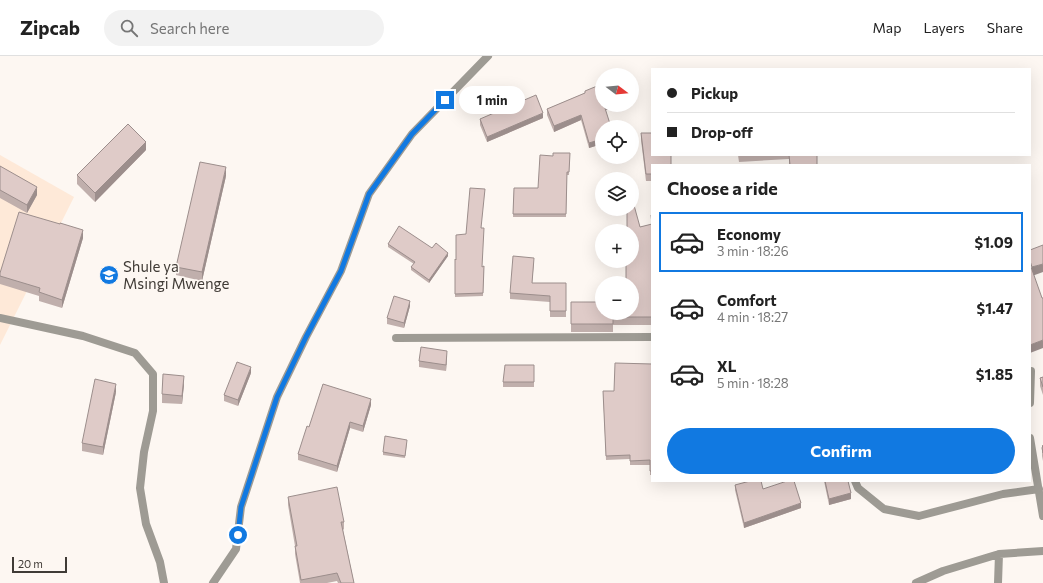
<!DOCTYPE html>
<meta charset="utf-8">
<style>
body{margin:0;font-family:Commissioner,sans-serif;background:#f2f2f2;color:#222;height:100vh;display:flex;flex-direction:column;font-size:15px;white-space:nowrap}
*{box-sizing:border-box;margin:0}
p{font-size:13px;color:#767676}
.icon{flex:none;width:22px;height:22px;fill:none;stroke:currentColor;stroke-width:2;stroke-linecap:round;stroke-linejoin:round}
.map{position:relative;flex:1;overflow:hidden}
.side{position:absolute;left:651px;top:108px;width:380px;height:318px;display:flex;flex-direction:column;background:#fff;border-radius:0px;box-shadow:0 4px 16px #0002}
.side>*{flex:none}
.banner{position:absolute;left:651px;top:12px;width:380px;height:88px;border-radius:0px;box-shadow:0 4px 16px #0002;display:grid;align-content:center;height:88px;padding:0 16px;background:#fff}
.needle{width:26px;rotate:106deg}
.buttons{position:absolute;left:595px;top:12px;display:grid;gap:8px}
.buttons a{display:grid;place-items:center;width:44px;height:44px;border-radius:50%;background:#fff;box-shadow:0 4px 16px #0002;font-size:20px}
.scale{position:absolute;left:12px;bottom:10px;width:55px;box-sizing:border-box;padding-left:4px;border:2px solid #403b36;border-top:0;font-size:11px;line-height:14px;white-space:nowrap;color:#403b36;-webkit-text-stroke:3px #fdf7f2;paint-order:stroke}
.end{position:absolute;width:18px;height:18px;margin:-9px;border:5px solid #1179e1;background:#fff;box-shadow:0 0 0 2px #fff}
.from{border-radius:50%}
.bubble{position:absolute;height:28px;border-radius:14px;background:#fff;box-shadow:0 4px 16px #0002;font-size:13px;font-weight:700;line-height:28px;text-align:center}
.banner b{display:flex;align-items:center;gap:14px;height:38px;font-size:15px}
.banner b+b{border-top:1px solid #e0e0e0}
.banner i{width:10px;height:10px;background:#222}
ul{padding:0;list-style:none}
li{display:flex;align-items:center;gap:12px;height:60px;margin:0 8px 6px;padding:0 8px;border:2px solid transparent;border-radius:0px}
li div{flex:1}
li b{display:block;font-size:15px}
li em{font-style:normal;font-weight:700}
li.on{border-color:#1179e1}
li>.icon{width:36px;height:36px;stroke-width:1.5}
h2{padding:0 16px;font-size:18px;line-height:48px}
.primary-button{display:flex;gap:8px;margin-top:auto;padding:8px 16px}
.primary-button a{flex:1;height:46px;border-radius:24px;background:#1179e1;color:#fff;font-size:16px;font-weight:700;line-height:46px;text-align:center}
header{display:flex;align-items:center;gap:24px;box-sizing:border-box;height:56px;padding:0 20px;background:#fff;border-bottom:1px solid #e0e0e0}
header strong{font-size:19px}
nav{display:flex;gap:22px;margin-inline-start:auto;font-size:14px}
.search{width:280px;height:36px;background:#f2f2f2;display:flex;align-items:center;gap:10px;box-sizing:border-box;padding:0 14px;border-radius:22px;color:#767676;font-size:15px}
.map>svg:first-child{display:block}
.built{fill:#fee9d8}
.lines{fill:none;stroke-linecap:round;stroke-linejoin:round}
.minor{stroke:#9e9b94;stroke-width:8}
.wall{fill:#c0afac}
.shaded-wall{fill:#9c8e8c}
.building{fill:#dfcbc8;stroke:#9c8e8c}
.route{stroke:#1179e1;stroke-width:5}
.labels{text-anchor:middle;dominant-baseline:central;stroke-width:3;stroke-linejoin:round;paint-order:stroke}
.poi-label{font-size:15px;fill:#403b36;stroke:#fdf7f2;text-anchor:start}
</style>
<header>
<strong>Zipcab</strong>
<div class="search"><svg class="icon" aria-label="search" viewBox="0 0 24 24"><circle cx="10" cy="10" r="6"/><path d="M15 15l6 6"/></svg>Search here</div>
<nav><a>Map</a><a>Layers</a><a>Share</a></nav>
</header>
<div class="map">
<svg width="1043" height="527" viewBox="0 0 1043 527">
<rect width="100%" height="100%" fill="#fdf7f2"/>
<path class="built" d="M0,99L74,141L0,289Z"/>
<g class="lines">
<path class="minor" d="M0,262L83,280L135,297L153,318V355L144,396L140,432L146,468L160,506L164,527
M396,282L652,281
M1030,347L1031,315
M1030,382L1043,460
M855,425L858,432L884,453L919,460L1003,438L1039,433
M213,527L236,493L241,451L277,341L306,281L341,215L369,138L412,78L488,0
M916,527L943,515L999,498L1043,495
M998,527L999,498"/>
</g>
<path class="wall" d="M585,35L602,49H618L606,54L602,71V88L589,92L581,64L554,76L547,59V53L585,37Z
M543,62L487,86L480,69V63Z
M641,77L652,109V125H646L641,84Z
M146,94L95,146L77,128V119Z
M570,97L569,119H567L566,161H513L514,132H538L553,100Z
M738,99H817V109H789V103L739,106Z
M0,110L37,139L27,157L0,142Z
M226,120L202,225L176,219V211Z
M651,159H652V269H613V276H571V246L632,257L640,171L651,169Z
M60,168L83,182L62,252L39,245V240L0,228V217Z
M482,172V211L484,210L483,240L455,241V203L456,204L466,178Z
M388,188L432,192L448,200L429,227L411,214V211L414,208L388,191Z
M534,207L532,227H566V261H550V246L510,243V237Z
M410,250L404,272L387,268V262Z
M447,300L446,315L419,311V305Z
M652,308V419H650V409H630V403L606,404L603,335H614Z
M534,309V331H503V326Z
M251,317L238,350L224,345V339Z
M1043,321V339L1040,330V322Z
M184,328L182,348L162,347V338Z
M116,336L103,399L82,395V387Z
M371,349L363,376L350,372L337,416L298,404V398L309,371Z
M407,387L405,402L383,399V396Z
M1043,389V405L1042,400V392Z
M824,425H848L851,443L829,449Z
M735,429L763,433L801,452L744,472L735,434Z
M288,441L344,466V473L343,474L354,527H338L337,525L327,527H300L295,498V490L288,449Z"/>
<path class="shaded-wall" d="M604,49H618L604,55Z
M543,57V62L487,86V81Z
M581,59V64L554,76V70Z
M602,83V88L589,92V87Z
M146,86V94L95,146V137Z
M226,111V120L202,225V216Z
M37,131V139L27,157V149Z
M83,174V182L62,252V244Z
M448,197V200L429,227V224Z
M1043,208V216L1032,220V211Z
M410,245V250L404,272V267Z
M1043,284V292L1030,297V289Z
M447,295V300L446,315V309Z
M251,311V317L238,350V344Z
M184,320V328L182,348V340Z
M116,328V336L103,399V391Z
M371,343V349L363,376V370Z
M350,366V372L337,416V410Z
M851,437V443L829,449V443Z
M801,447V452L744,472V467Z"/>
<path class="building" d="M602,28V49H605H604L611,71H602V83L589,87L581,59L554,70L547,53L585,37V35Z
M536,39L543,57L487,81L480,63Z
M128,68L146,86L95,137L77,119Z
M641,77H652V99H671V109H652V118H646Z
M553,97H570L569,116H567L566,158H513L514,132H538L540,99L553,100Z
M789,99H817V109H790Z
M200,106L226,111L202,216L176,211Z
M0,110L37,131L27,149L0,134Z
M613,119H625L626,123H613Z
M470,132L485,133L481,172H484L482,211L484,210L483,237L455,238V203L456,204V179L466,178Z
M632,142L640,171L652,168L651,159H652V261H613V268H571V246H602V257H632V227H626V205H632V175H627V153H632Z
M19,156L60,168V167L83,174L62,244L39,236L40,232L0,220V217Z
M399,170L432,192L436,187L448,197L429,224L411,211L415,206L388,188Z
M1043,189V208L1032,211L1030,205V194Z
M513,200L534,202L532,227H566V255H550V240L510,237Z
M1030,208L1042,242H1043V284L1030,289Z
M394,240L410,245L404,267L387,262Z
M421,291L447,295L446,309L419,305Z
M237,306L251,311L238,344L224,339Z
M615,307L652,308V415H650V404L630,405V399L606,400L603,335H614Z
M505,309H534V326H503Z
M163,318L184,320L182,340L162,338Z
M1043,321V331L1040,322Z
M95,323L116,328L103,391L82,387Z
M323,328L371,343L363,370L350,366L337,410L298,398L307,370L309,371Z
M385,380L407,384L405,400L383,396Z
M1043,389V397L1042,392Z
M750,425H761L763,433L787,425H794L801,447L744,467L735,429Z
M825,425H848L851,437L829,443Z
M337,431L344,466H341L354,527H341L337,517L301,524L295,490H297L288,441Z"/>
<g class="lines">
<path class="route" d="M238,479L241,451L277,341L306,281L341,215L369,138L412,78L445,44"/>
</g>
<defs>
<g id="school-disc" transform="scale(1)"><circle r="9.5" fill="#1179e1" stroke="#fdf7f2"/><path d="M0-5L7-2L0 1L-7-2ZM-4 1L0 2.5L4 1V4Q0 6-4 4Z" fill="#fff"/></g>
</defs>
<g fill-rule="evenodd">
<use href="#school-disc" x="109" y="219"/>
</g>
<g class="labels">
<g class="poi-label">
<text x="123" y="210">Shule ya<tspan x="123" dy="17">Msingi Mwenge</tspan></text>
</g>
</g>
</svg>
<div class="buttons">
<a><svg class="needle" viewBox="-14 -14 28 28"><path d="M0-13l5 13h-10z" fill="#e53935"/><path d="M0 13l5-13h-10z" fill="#767676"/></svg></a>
<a><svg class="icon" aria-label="locate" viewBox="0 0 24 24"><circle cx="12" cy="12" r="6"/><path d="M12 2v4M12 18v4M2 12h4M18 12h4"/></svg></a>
<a><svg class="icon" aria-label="layers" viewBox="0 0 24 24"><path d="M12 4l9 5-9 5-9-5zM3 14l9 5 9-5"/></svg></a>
<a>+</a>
<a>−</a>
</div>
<div class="scale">20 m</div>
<i class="end from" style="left:238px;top:479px"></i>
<i class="end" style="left:445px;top:44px"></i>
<div class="bubble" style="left:459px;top:30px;width:66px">1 min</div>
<div class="banner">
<b><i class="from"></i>Pickup</b>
<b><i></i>Drop-off</b>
</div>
<section class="side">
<h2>Choose a ride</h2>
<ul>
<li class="on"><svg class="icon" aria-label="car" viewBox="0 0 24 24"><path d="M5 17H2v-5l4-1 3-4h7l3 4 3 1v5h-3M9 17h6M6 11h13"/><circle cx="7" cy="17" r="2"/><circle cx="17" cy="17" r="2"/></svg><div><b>Economy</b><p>3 min · 18:26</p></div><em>$1.09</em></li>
<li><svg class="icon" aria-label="car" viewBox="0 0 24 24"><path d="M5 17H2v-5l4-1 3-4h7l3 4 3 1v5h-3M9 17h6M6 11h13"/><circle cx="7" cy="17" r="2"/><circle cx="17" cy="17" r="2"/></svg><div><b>Comfort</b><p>4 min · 18:27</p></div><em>$1.47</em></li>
<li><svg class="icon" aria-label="car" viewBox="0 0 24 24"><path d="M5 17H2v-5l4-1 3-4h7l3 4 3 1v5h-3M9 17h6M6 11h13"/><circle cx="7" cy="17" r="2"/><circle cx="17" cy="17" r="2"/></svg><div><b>XL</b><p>5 min · 18:28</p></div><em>$1.85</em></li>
</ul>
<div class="primary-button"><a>Confirm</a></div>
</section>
</div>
